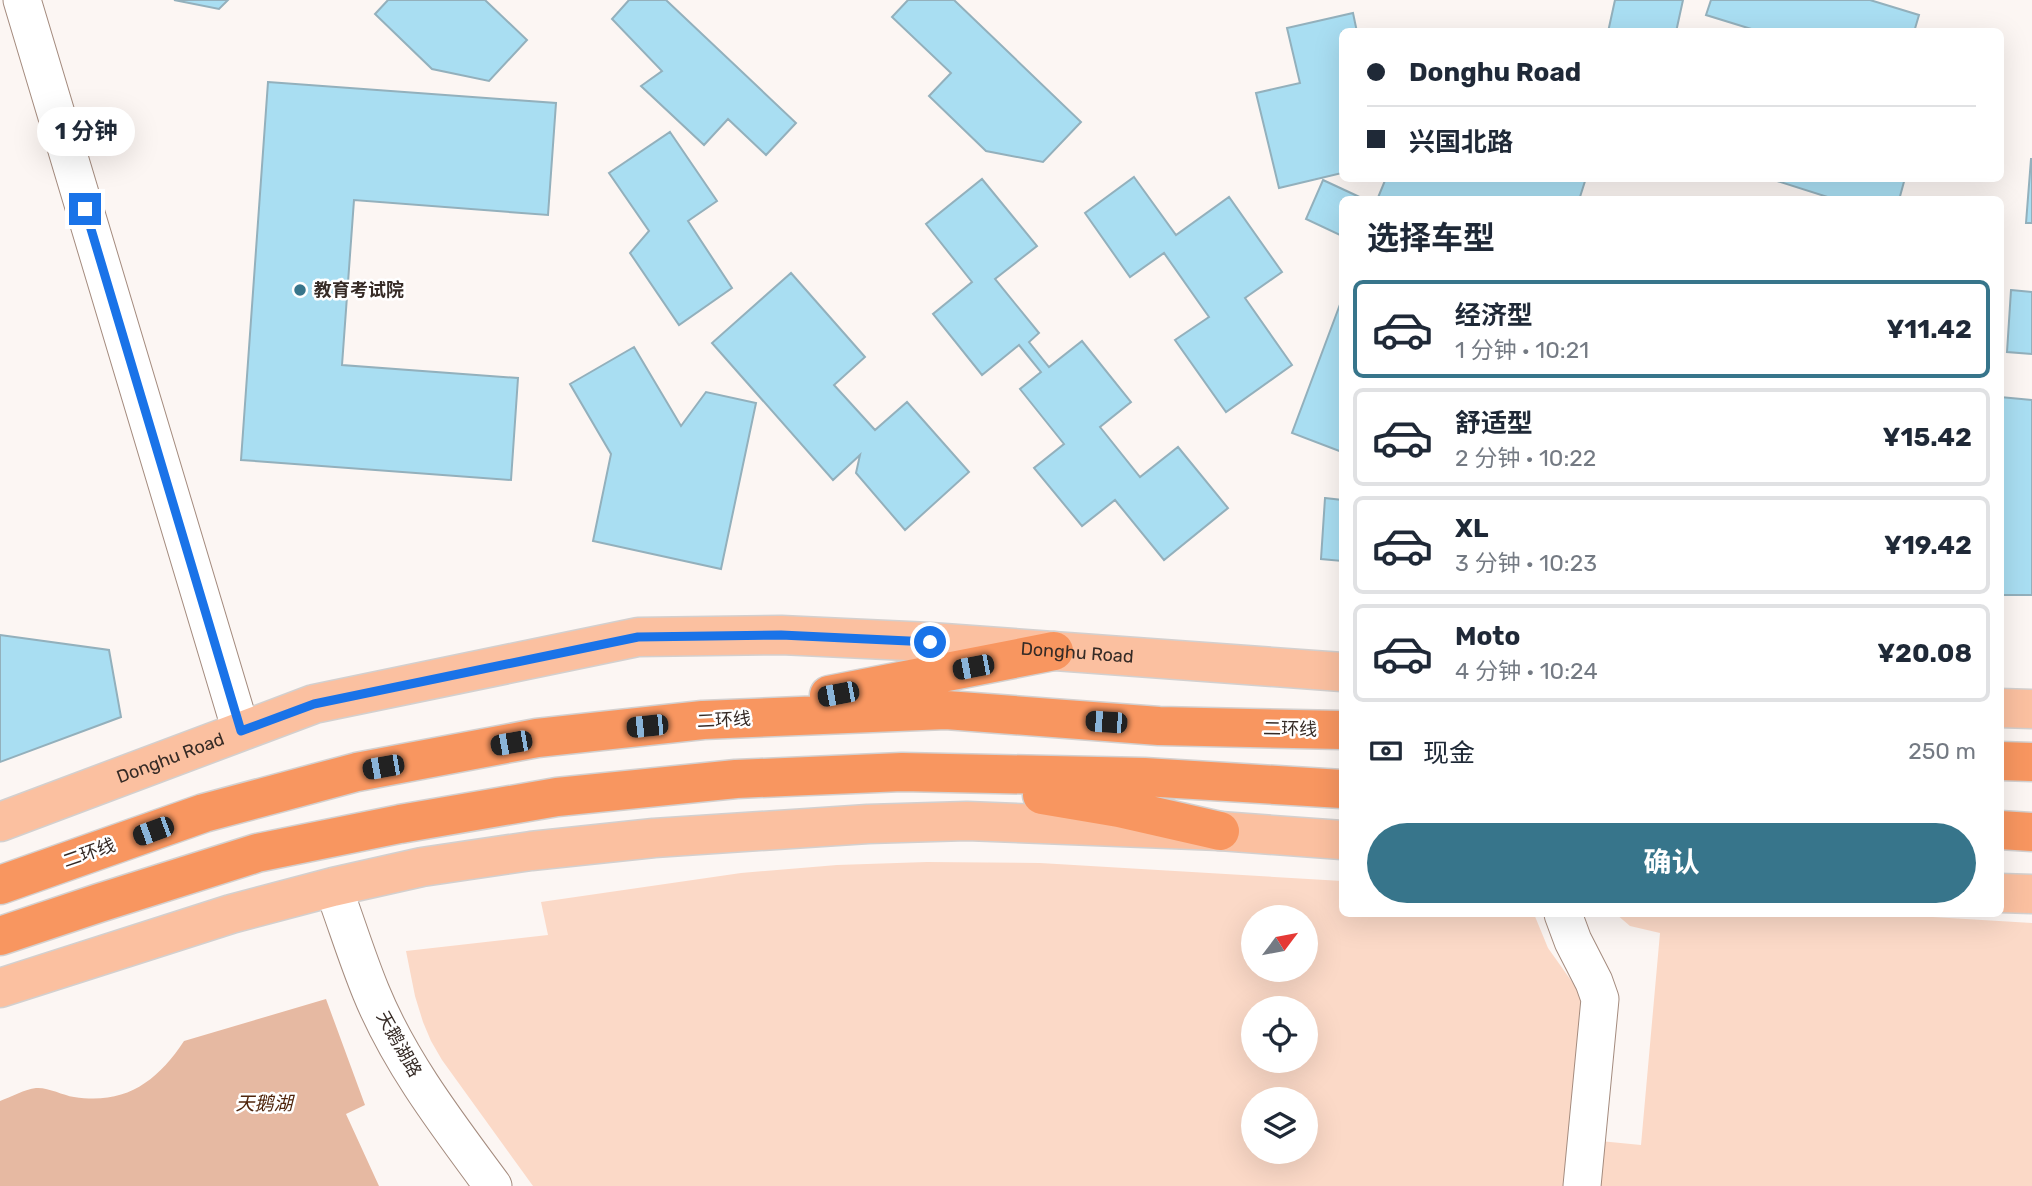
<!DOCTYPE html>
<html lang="zh">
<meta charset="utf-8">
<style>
body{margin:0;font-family:Rubik,"Noto Sans SC",sans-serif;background:#f6f6f7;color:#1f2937;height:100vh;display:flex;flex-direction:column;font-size:26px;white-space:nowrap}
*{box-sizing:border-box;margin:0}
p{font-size:23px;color:#747a83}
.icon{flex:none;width:38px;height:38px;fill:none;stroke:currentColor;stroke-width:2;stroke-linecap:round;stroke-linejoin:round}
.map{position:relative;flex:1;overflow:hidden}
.details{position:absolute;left:1339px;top:196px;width:665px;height:721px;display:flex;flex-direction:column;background:#fff;border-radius:10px;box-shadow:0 7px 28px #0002}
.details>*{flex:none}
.guide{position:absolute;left:1339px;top:28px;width:665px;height:154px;border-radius:10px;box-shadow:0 7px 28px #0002;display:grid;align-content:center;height:154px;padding:0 28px;background:#fff}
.needle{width:46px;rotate:58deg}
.tools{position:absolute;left:1241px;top:905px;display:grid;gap:14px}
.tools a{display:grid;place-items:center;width:77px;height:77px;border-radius:50%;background:#fff;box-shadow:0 7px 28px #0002;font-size:35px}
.end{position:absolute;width:32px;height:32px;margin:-16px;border:9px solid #1a73e8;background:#fff;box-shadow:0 0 0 4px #fff}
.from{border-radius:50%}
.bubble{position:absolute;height:49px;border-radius:24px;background:#fff;box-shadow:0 7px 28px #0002;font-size:23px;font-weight:700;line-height:49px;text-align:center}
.car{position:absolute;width:21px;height:42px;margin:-21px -10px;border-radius:9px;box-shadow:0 0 5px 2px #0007;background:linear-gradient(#222 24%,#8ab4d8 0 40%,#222 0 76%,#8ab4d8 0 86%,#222 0)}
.guide b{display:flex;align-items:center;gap:24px;height:66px;font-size:26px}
.guide b+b{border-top:2px solid #e0e1e3}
.guide i{width:18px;height:18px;background:#1f2937}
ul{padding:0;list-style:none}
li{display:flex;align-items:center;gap:21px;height:98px;margin:0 14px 10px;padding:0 14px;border:4px solid #e0e1e3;border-radius:10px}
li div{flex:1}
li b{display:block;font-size:26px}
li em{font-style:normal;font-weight:700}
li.current{border-color:#37758b}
li>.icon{width:63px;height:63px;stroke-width:1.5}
h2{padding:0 28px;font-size:32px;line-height:84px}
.pay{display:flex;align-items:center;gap:18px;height:77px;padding:0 28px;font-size:26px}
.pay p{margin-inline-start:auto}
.action{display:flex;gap:14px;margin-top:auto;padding:14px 28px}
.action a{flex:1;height:80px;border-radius:42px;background:#37758b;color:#fff;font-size:28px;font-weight:700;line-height:80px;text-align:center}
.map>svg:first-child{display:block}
.green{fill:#fbd9c7;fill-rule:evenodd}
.water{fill:#e6b9a2}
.building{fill:#a9def2;stroke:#93b0bc;stroke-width:2}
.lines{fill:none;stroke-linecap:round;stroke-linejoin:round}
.minor-casing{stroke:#a48b7e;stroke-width:39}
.major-casing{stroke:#d3d0cf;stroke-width:41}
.highway-casing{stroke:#d3d0cf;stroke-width:41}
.minor{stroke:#fff;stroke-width:37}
.major{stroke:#fbc0a0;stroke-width:38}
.highway{stroke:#f89660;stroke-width:38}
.route{stroke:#1a73e8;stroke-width:9}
.poi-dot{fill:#37758b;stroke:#fff;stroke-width:2.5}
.labels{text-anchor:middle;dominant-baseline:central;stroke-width:5;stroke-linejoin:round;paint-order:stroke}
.poi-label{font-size:18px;font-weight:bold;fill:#362b26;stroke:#fff;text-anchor:start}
.street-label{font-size:18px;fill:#362b26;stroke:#fff}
.water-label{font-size:19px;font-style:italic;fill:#50260d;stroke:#fff}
</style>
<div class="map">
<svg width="2032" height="1186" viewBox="0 0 2032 1186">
<rect width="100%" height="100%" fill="#fcf6f3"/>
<path class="green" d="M927,862L1040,863L1342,881V914H1534L1548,948L1580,993L1586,1007L1569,1186H533L442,1060L431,1041L423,1022L415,996L406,951L548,935L541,902L741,873L837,865ZM1253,917H1306V970H1253ZM1253,1008H1306V1060H1253ZM1253,1099H1306V1152H1253Z
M1616,914H1883L2032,923V1186H1596L1600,1141L1641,1145L1660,933L1630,926Z"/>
<path class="water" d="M326,999L365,1105L346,1114L379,1186H0V1101C11,1097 25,1089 36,1088C48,1087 62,1095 74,1097C125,1105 157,1082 184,1041Z"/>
<path class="building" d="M174,0H228L219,9Z
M388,0H485L527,40L489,81L432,69L375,14Z
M629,0H666L796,123L766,155L728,119L704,145L641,86L662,71L612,19Z
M908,0H954L1081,122L1043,162L986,151L929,96L951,73L892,17Z
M1615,0H1683L1676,32H1608Z
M1711,0H1870L1919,15L1914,32H1761L1706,15Z
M1353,13L1357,32H1342V173L1279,188L1256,93L1300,83L1287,28Z
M268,82L556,103L548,215L354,200L342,365L518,378L511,480L241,460Z
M670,132L717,201L688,221L732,288L679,325L630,253L649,231L609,173Z
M2031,159H2032V223H2026Z
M1134,177L1176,235L1229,197L1282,272L1245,298L1292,365L1226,412L1175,340L1209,317L1164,253L1130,277L1085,213Z
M1386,178H1586L1579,200H1377Z
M1768,178H1905L1899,200H1837Z
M982,179L1037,246L995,279L1039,333L1029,342L1049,367L1082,341L1131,402L1100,427L1140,477L1178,447L1228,508L1164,560L1115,500L1082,526L1034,468L1064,444L1020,389L1041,372L1019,345L982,375L933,314L972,282L926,224Z
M1323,180L1366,200H1342V236L1306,219Z
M791,273L865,357L834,385L875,430L907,402L969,472L905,530L856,473L860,455L833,480L712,343Z
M2011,290L2032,292V354L2007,352Z
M1342,299V452L1292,433Z
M634,347L681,426L706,392L756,403L721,569L593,541L611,454L570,384Z
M2000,397L2032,400V595H2000Z
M1325,498L1342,500V561L1321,559Z
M0,635L109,650L121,717L0,762Z"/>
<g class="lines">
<g class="minor-casing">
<path id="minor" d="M22,0L241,731
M333,887C346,922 357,958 371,992C400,1063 448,1125 493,1186
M1563,914L1573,941L1594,982L1600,999L1582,1186"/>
</g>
<g class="major-casing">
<g id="major">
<path d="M2000,708L2032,709"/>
<path id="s1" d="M0,822L314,704L638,637L781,635L930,642L1342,672"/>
<path d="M2000,893L2032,894"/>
<path d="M0,988L231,914L333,887L422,867L531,851L654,838L868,824L967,821L1220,831L1342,840"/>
</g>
</g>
<g class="highway-casing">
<path id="highway" d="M829,695L1054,651
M2000,761L2032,762
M1042,795L1119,808L1220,831
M2000,830L2032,832
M0,885L204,813L357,772L537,738L703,720L946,710L1159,726L1342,730
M0,936L99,903L257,853L400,824L557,797L736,779L902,772L1144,777L1342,789"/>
</g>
<use href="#minor" class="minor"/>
<use href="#major" class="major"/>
<use href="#highway" class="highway"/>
</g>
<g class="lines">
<path class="route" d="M85,209L241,731L314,704L638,637L781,635L930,642"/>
</g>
<circle class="poi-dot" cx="300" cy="290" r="7"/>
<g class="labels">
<g class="poi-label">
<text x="314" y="290">教育考试院</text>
</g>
<g class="street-label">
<text stroke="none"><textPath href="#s1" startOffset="1106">Donghu Road</textPath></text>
<text transform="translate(724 720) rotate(-3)">二环线</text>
<text transform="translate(1290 729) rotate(1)">二环线</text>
<text stroke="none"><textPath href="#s1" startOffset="182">Donghu Road</textPath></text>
<text transform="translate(89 853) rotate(-19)">二环线</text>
<text transform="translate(399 1044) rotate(61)">天鹅湖路</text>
</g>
<g class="water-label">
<text x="264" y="1103">天鹅湖</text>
</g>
</g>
</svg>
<div class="tools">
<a><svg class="needle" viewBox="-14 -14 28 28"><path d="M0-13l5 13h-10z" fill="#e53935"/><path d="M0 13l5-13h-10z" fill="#747a83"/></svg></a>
<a><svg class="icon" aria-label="locate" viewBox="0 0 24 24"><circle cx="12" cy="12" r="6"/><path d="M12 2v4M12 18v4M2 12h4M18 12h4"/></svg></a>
<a><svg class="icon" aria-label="layers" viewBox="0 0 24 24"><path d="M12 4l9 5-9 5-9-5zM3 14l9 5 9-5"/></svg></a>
</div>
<i class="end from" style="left:930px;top:642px"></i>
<i class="end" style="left:85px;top:209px"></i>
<div class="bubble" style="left:37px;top:107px;width:98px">1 分钟</div>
<i class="car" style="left:973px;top:667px;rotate:259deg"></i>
<i class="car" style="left:838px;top:694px;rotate:259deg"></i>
<i class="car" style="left:1106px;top:722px;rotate:274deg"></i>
<i class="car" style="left:647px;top:726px;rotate:264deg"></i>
<i class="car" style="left:511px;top:743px;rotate:260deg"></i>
<i class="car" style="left:383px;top:767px;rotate:260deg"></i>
<i class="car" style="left:153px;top:831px;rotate:250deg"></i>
<div class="guide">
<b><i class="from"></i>Donghu Road</b>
<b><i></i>兴国北路</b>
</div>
<section class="details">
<h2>选择车型</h2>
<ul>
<li class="current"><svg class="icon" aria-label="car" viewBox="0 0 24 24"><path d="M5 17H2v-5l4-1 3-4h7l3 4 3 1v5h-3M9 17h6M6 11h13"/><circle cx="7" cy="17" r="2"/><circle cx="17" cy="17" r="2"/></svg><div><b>经济型</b><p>1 分钟 · 10:21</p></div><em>¥11.42</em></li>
<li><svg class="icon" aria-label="car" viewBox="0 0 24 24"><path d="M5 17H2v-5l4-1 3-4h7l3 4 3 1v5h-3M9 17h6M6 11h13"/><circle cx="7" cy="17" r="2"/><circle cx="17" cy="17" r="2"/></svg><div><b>舒适型</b><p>2 分钟 · 10:22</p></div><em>¥15.42</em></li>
<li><svg class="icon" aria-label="car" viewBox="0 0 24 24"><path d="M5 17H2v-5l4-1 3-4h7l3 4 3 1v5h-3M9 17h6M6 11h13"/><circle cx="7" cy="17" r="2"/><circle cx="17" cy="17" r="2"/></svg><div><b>XL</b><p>3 分钟 · 10:23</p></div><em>¥19.42</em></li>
<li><svg class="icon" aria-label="car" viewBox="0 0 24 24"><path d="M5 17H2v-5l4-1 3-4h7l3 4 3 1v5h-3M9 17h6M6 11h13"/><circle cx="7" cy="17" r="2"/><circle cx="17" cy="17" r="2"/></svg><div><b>Moto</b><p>4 分钟 · 10:24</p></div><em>¥20.08</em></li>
</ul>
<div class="pay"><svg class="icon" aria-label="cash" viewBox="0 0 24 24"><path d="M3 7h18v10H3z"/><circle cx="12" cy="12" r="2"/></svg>现金<p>250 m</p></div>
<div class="action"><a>确认</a></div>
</section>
</div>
